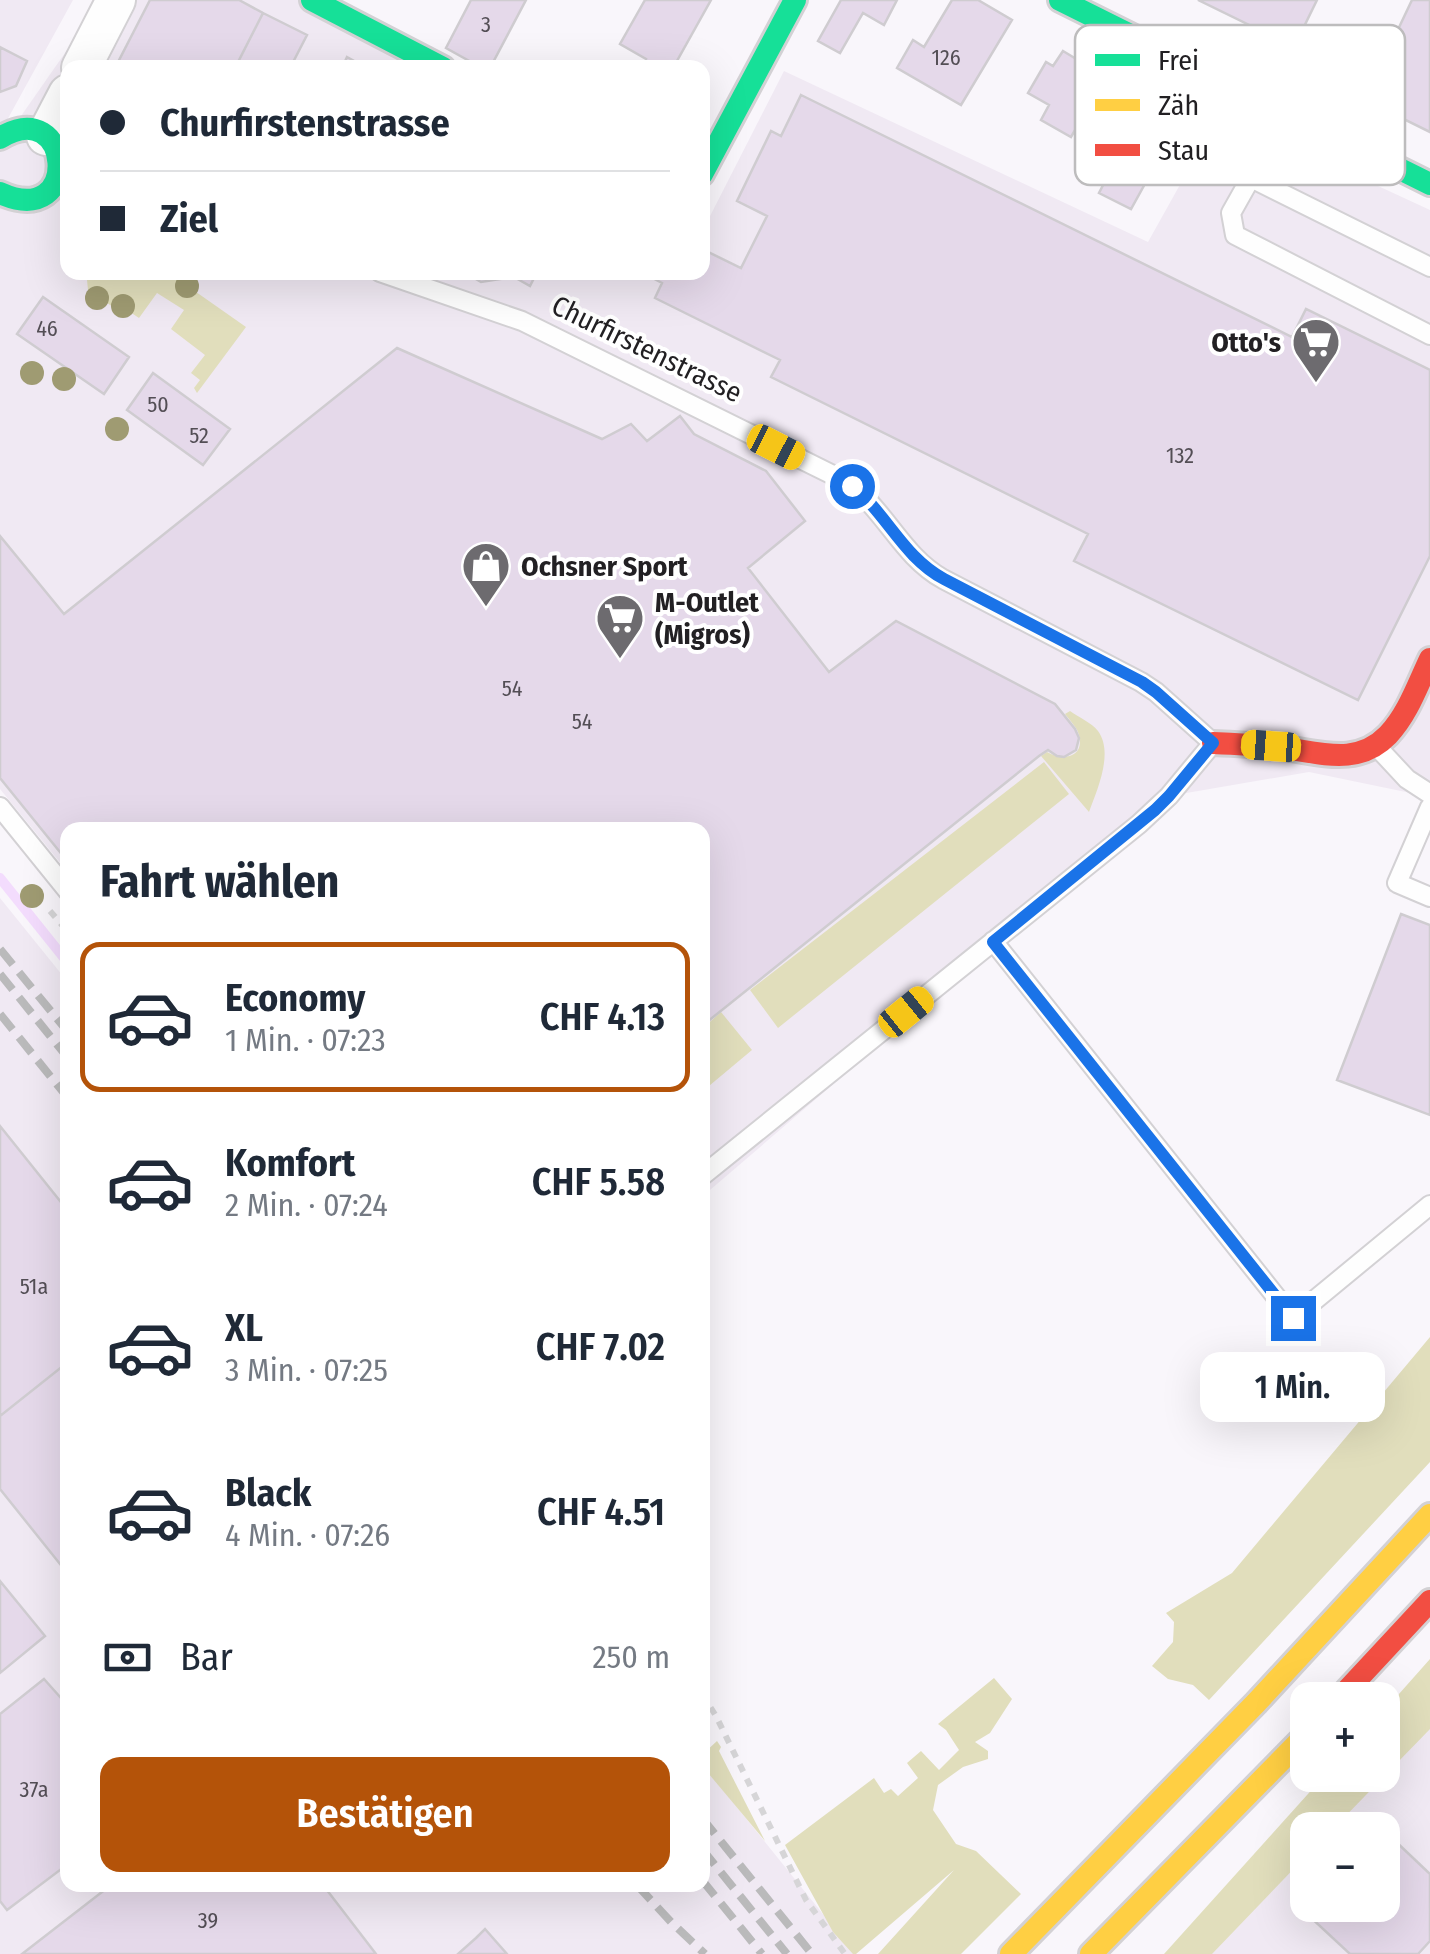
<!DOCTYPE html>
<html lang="de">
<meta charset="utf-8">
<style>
body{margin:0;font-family:"Fira Sans Condensed",sans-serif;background:#f2f2f3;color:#1f2937;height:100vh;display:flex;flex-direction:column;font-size:38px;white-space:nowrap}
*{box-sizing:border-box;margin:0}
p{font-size:32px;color:#747a83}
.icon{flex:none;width:55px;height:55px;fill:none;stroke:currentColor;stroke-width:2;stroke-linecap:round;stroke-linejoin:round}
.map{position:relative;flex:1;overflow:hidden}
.panel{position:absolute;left:60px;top:822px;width:650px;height:1070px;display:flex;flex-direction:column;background:#fff;border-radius:20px;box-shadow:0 10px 40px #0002}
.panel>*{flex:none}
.top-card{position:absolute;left:60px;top:60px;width:650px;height:220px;border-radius:20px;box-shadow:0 10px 40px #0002;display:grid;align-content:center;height:220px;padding:0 40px;background:#fff}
.fabs{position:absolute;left:1290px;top:1682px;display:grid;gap:20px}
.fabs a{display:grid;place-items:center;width:110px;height:110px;border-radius:20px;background:#fff;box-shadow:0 10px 40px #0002;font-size:50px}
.end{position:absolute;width:45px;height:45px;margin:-22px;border:12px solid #1a73e8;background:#fff;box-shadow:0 0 0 5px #fff}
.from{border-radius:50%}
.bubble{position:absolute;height:70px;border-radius:20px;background:#fff;box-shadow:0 10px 40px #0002;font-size:32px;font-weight:600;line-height:70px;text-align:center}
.car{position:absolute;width:30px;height:60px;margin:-30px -15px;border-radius:12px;box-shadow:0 0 8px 2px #0007;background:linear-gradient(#f5c518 24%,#345 0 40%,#f5c518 0 76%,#345 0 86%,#f5c518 0)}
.top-card b{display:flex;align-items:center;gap:35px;height:95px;font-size:38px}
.top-card b+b{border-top:2px solid #e0e1e3}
.top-card i{width:25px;height:25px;background:#1f2937}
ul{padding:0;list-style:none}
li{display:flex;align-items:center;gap:30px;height:150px;margin:0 20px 15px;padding:0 20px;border:5px solid transparent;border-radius:20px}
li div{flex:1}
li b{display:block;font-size:38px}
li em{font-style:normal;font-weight:600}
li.active{border-color:#b45309}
li>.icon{width:90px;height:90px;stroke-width:1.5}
h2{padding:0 40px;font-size:45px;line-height:120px}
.pay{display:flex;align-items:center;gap:25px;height:110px;padding:0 40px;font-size:38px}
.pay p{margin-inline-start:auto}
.cta{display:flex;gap:20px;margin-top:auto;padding:20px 40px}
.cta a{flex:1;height:115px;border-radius:20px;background:#b45309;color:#fff;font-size:40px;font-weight:600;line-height:115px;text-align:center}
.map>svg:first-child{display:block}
.built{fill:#f0e9f3}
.green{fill:#e1debc}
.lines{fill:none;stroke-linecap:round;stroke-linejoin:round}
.stream{stroke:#f3dcfd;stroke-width:10}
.building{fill:#e5d9ea;stroke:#cfccd0;stroke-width:2.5}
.lane-casing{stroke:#d3d1d4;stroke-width:22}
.street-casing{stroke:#d3d1d4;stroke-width:42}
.fast-casing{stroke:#d3d1d4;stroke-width:28}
.slow-casing{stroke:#d3d1d4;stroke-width:28}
.jam-casing{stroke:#d3d1d4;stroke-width:28}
.path{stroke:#d6d5d7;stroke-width:6;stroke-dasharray:8 8;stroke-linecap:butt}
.lane{stroke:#fefefe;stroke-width:18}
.street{stroke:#fefefe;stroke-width:38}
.fast{stroke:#16e098;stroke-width:22}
.slow{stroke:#ffcf43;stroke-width:22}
.jam{stroke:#f24e42;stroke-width:22}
.rail{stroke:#bababb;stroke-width:8;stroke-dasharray:20 10;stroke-linecap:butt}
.tree{fill:#9f9b72}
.route{stroke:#1a73e8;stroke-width:12}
.labels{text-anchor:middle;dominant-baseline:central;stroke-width:8;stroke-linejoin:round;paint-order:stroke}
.number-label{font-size:22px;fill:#534e55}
.poi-label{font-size:28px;font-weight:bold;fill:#222023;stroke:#fff;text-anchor:start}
.street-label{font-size:28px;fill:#222023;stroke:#fff}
.key{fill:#fff;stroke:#bdbcbd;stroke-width:2.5}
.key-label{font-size:28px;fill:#222023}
</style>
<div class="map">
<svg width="1430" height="1954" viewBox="0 0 1430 1954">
<rect width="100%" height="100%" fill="#f9f6fb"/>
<path class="built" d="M0,0H73L0,133Z
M102,0H301L423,67L68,68V272H702L703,223L706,224L784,71L1148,242L1220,113L1430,210V797L1309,772L1169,796L703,1196L702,830H68L67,871L0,789V146Z
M0,898L67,981L68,1885H702L703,1765L855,1954H0Z
M1430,1728V1954H1205L1307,1852L1308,1905H1382V1830H1329Z"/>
<path class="green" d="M76,273H169L246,327L197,393L194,388L200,380L191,373L205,355L171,329L184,310L157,293L139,318L115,302L113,307L88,290L87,280Z
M1070,711C1078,717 1092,723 1098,731C1114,753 1097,790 1089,812L1041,756L1047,752C1062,761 1085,758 1079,735C1077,727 1070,721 1065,714Z
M1044,762L1069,794L778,1028L750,990Z
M721,1012L752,1050L703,1091V1028Z
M1430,1337V1462L1209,1700L1193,1685L1168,1679L1152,1666L1173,1642L1174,1622L1166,1613L1232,1573Z
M1430,1659V1729L1332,1830H1308L1307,1855L1212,1954H1164L1325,1775H1382L1383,1712Z
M994,1678L1012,1699L990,1733L975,1742L988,1751V1759L963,1767L938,1785L933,1810L956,1844L976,1851L1021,1894L961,1954H878L954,1870L856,1954H853L833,1932L785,1845L874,1778L884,1793L891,1789L898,1796L918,1778L907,1763L921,1751L939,1770L959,1750L946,1730L938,1724Z
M717,1741L721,1747L719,1751L765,1841L703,1767V1754Z"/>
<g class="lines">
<path class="stream" d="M0,878L68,963"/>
</g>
<path class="building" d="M150,0H239L263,13L235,68H115Z
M471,0H526L490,68H482L446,48Z
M645,0H711L673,68H641L646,59L620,44Z
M841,0H897L884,25L863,13L840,53L818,41Z
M952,0H978L1012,20L961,105L897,68L913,40L924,47Z
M1198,0H1317L1294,47Z
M1412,0H1430V132L1351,93L1372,54L1384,59Z
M263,13L307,35L290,68H235Z
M0,47L27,61L16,86L0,92Z
M1063,51L1106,77L1071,137L1041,120L1049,105L1028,93L1046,62L1053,66Z
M347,57L367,68H342Z
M801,95L1292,337L1306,309L1430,370V556L1358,700L1074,561L1088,534L771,377L780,360L655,298L662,283L641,272H702V249L741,268L767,216L737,201L771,131L781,136Z
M1129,135L1162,153L1131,209L1099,193Z
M464,272H537L530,286L514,277L481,282Z
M43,297L129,357L104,394L17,334Z
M397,348L602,439L631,424L647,441L680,416L694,434L766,471L805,521L748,568L829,672L896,621L1055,704L1075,729L1079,738L1076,750L1064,757L1057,756L1048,750L1039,756L702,1026V830H68V862L0,778V536L64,614Z
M153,373L230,429L203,465L127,410Z
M1401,914L1430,925V1115L1337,1080Z
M0,1126L68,1211V1362L0,1416Z
M68,1362V1574L0,1489V1416Z
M0,1581L45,1636L0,1673Z
M44,1679L68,1706V1864L7,1910L0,1901V1714Z
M1372,1819L1430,1874V1941L1418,1954H1350L1294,1902L1308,1887V1905H1382V1830H1361Z
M111,1885H323L376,1954H22Z
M485,1929L507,1954H458L476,1938Z"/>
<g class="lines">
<g class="lane-casing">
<path id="lane" d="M1285,117L1231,213L1235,235L1430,335
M1251,178L1430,267
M380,272L522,321L843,480C884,506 900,555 943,579L1141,682L1156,692L1213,743L1169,796L1139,824L702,1176
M1379,749L1407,779L1430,794
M0,807L68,891
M1430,807L1397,883L1430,897
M993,941L1293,1318L1430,1205"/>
</g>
<g class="street-casing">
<path id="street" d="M81,68L116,0
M46,136L68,94"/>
</g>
<g class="fast-casing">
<path id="fast" d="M312,0L443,68
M1060,0L1430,184
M0,138C72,93 84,231 0,193
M702,174L795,0"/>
</g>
<g class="slow-casing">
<path id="slow" d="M1011,1954L1256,1703L1430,1515
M1091,1954L1308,1733"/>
</g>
<g class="jam-casing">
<path id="jam" d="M1213,743C1237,744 1261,745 1284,748C1322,753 1358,766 1388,735C1408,714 1418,684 1430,659
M1338,1700L1430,1601"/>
</g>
<path class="path" d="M50,911L68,932
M702,1694L716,1716L806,1900L845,1954"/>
<use href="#lane" class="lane"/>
<use href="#street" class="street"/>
<use href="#fast" class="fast"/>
<use href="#slow" class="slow"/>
<use href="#jam" class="jam"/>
<path class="rail" d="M0,949L68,1032
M0,974L68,1058
M0,1014L68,1098
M702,1818L812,1954
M702,1849L787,1954
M702,1880L762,1954
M637,1885L671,1922L705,1954"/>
</g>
<g class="tree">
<circle cx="187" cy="286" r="12"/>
<circle cx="97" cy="298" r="12"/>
<circle cx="123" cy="306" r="12"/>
<circle cx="32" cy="373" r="12"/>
<circle cx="64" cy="379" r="12"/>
<circle cx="117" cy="429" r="12"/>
<circle cx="32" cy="896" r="12"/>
</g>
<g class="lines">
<path class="route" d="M852,486C887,514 903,557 944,579L1142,682L1156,692L1213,743L1169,796L1155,810L993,942L1293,1318"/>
</g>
<defs>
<g id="supermarket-pin" transform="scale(2.5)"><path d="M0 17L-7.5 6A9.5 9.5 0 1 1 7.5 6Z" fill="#6d6b6f" stroke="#fff"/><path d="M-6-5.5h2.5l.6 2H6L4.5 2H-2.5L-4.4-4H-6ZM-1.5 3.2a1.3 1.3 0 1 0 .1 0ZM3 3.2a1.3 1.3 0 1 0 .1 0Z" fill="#fff"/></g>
<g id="shop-pin" transform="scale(2.5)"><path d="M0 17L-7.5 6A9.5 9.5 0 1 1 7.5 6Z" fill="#6d6b6f" stroke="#fff"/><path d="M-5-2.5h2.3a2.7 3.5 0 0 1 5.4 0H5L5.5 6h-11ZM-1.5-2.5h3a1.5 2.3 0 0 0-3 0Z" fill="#fff"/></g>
</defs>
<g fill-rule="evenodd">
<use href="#supermarket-pin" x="1316" y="342"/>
<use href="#shop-pin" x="486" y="566"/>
<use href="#supermarket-pin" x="620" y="618"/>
</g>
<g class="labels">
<g class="number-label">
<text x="486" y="24">3</text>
<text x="946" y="57">126</text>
<text x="47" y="328">46</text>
<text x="158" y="404">50</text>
<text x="199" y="435">52</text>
<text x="1180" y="455">132</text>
<text x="512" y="688">54</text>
<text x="582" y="721">54</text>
<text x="34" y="1286">51a</text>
<text x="34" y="1789">37a</text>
<text x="208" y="1920">39</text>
</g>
<g class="poi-label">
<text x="1281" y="342" text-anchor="end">Otto's</text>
<text x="521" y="566">Ochsner Sport</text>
<text x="655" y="602">M-Outlet<tspan x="655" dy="32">(Migros)</tspan></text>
</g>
<g class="street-label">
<text transform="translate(647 349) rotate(26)">Churfirstenstrasse</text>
</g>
</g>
<rect x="1075" y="25" width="330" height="160" rx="15" class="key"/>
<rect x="1095" y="54" width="45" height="12" fill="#16e098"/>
<rect x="1095" y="99" width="45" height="12" fill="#ffcf43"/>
<rect x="1095" y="144" width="45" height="12" fill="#f24e42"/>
<g class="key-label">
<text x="1158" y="70">Frei</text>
<text x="1158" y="115">Zäh</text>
<text x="1158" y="160">Stau</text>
</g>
</svg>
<div class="fabs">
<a>+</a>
<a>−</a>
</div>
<i class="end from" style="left:852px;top:486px"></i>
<i class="end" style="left:1293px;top:1318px"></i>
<div class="bubble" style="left:1200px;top:1352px;width:185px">1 Min.</div>
<i class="car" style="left:776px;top:447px;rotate:117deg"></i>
<i class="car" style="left:1271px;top:746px;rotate:274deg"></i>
<i class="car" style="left:906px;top:1012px;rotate:51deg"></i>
<div class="top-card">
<b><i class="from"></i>Churfirstenstrasse</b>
<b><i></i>Ziel</b>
</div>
<section class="panel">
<h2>Fahrt wählen</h2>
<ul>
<li class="active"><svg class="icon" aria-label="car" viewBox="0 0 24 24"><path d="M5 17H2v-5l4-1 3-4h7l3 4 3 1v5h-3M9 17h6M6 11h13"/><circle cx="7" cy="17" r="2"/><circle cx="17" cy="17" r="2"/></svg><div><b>Economy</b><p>1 Min. · 07:23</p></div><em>CHF 4.13</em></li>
<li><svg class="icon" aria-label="car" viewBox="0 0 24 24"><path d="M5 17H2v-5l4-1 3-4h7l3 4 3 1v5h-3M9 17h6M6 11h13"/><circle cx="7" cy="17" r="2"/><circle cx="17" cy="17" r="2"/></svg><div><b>Komfort</b><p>2 Min. · 07:24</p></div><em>CHF 5.58</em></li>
<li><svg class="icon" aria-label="car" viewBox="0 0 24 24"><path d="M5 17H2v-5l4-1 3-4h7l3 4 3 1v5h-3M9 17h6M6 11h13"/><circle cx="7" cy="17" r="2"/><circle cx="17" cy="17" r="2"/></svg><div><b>XL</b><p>3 Min. · 07:25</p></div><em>CHF 7.02</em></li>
<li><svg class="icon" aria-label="car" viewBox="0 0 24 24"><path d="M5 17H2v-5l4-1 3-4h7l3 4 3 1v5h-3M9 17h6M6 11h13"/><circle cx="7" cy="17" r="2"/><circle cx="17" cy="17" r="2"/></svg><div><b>Black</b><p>4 Min. · 07:26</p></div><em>CHF 4.51</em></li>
</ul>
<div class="pay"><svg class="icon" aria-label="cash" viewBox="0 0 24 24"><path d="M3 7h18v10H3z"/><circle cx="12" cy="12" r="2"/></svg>Bar<p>250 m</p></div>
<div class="cta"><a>Bestätigen</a></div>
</section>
</div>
